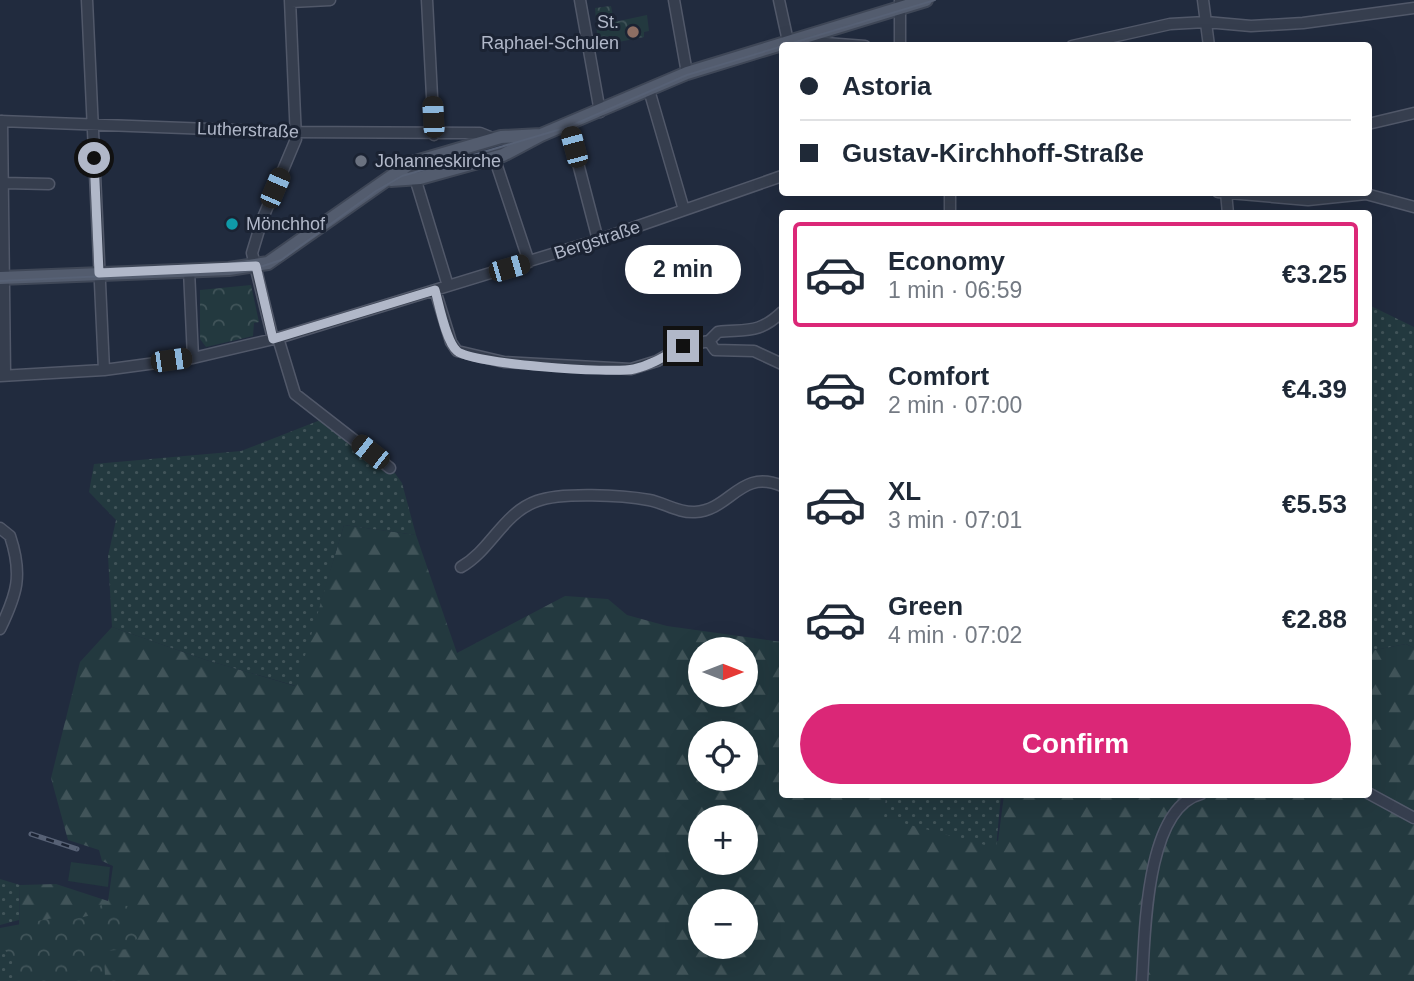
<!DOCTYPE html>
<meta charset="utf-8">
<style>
body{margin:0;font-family:Helvetica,sans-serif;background:#f2f2f3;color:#1f2937;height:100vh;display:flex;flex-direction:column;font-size:26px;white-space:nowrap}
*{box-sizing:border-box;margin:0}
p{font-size:23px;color:#747a83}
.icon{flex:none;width:38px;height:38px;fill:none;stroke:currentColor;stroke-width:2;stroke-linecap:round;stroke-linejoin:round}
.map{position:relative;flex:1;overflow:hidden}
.sheet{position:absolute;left:779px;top:210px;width:593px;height:588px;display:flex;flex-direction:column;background:#fff;border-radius:7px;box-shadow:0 7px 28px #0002}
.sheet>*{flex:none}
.top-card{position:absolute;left:779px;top:42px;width:593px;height:154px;border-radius:7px;box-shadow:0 7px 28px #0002;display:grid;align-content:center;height:154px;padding:0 21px;background:#fff}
.needle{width:46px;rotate:90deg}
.fabs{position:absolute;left:688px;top:637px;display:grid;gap:14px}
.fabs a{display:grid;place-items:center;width:70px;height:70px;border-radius:50%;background:#fff;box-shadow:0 7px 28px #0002;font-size:35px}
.end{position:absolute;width:32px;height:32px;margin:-16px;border:9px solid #b1b8c9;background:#111;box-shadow:0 0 0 4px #111}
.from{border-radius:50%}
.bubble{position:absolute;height:49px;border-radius:24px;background:#fff;box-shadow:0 7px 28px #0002;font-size:23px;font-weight:800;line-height:49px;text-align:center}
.car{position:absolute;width:21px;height:42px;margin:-21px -10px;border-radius:9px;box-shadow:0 0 5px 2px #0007;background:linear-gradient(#222 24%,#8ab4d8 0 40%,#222 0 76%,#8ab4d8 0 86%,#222 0)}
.top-card b{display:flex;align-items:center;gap:24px;height:66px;font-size:26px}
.top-card b+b{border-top:2px solid #e0e1e3}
.top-card i{width:18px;height:18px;background:#1f2937}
ul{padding:12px 0 0;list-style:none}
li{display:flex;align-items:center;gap:21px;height:105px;margin:0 14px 10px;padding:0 7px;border:4px solid transparent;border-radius:7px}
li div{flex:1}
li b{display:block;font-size:26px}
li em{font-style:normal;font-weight:800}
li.on{border-color:#db2777}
li>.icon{width:63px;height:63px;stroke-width:1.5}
.cta{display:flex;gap:14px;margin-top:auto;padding:14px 21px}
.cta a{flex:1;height:80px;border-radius:42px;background:#db2777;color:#fff;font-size:28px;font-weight:800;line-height:80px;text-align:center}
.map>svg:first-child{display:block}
.forest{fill:url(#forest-firs);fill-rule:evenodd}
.park{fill:url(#park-crowns)}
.garden{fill:url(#garden-dots)}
.pitch{fill:#23393f}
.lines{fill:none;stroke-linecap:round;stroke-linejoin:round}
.minor-casing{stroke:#515869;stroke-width:13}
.major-casing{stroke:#3f4757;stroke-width:16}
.minor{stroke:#363e4e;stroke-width:10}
.major{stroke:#535c6e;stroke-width:12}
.tram{stroke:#576175;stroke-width:2}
.rail-casing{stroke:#576175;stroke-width:5}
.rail{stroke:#1b2333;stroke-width:2.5;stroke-dasharray:8;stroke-linecap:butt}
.route{stroke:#b1b8c9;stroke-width:9}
.education-dot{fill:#8d6e63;stroke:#1b2333;stroke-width:2.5}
.worship-dot{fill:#6b7280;stroke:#1b2333;stroke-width:2.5}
.culture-dot{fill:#0f9aa8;stroke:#1b2333;stroke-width:2.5}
.labels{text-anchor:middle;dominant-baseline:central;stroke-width:6;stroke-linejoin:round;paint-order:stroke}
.poi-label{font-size:18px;fill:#b1b8c9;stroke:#1b2333;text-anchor:start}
.street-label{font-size:18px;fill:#b1b8c9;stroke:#1b2333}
</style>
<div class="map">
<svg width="1414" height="981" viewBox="0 0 1414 981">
<defs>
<pattern id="forest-firs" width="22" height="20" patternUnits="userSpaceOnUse" patternTransform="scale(1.75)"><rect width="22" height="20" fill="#23393f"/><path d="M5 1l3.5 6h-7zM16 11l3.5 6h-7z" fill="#415459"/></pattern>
<pattern id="park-crowns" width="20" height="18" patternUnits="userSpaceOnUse" patternTransform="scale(1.75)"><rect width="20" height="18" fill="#23393f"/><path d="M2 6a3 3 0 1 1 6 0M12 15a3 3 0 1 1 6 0" fill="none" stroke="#415459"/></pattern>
<pattern id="garden-dots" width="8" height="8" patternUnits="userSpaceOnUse" patternTransform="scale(1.75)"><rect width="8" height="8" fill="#23393f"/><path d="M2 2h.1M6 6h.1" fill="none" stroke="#415459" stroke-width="1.8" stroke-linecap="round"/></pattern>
</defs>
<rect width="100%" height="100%" fill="#212b3e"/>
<path class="forest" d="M344,525L416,535L457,653L565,596L608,599L627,615L667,626L782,642V794L886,795L885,810L998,841L1004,795L1368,794L1369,651L1406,644L1414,648V981H54L19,926L20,885L56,884L108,901L113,866L102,861L99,850L68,840L51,778L80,662L112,627L206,660L295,686ZM700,649H746V695H700ZM700,733H746V779H700ZM700,817H746V863H700ZM700,901H746V947H700Z"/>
<path class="park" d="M611,6L614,22L647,15L649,31L644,32V37L598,46L595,8Z
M251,285L259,322L254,323L253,336L206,347L200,339V290Z
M101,905L129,906L140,913C141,929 140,938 129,949L104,951L105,977L143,981H0V928L64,916L65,921L92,915Z"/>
<path class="garden" d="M1369,305L1414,327V648L1406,644L1369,651Z
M323,419L389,465L402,483L416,535L344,525L296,686L206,660L112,627L108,556L116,520L89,492L94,464L241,451Z
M886,795H1001L996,848L884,818Z
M0,879L20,885L19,920L0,925Z
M0,943L12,960L15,981H0Z"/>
<path class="pitch" d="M71,862L110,867L108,887L68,881Z"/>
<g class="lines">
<g class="minor-casing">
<path id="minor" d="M87,0L104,370
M427,0L434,135
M580,0L600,112
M674,0L687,73
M779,0L789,46
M900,0V46
M1203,0L1209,46
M291,2L330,0
M799,41L865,46
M1072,46L1170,24L1206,22L1251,26L1303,23L1414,8
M649,90L684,210
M0,121L288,132L480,133L495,139
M2,121L5,375
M1368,124L1414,113
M568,125L598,240
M494,157L529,262
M415,178L448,286
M4,183L49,184
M950,192V214
M1218,192L1308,200L1366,194L1414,207
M1226,192L1228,214
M189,270L193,358
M435,290L451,342L457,351L504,362L631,369L657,361L683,346L709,341
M278,338L295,394L390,468
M273,339L252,253L262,220L296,139L290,0
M709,341L718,332C747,329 759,334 782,312
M709,341L715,350L754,351L782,364
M0,376L104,370L193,358L278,338L598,240L782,176
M0,528L10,536C23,575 17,594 0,629
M461,567C491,550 503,513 537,501C561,492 622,495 649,500C665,503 678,513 695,512C731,510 740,468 782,486
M1368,793L1414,818
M1142,981C1145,935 1145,808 1201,794"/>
</g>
<g class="major-casing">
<path id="major" d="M391,180L420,178L503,155L541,135L687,73L926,0
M0,278L229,269L268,263L409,164L501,137L541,135"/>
</g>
<use href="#minor" class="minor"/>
<use href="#major" class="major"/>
<path class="tram" d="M0,281L234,270L257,268L281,260L376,191L402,176L568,127L687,75L935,0"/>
<g class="rail-casing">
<path id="rail" d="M31,834L77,849"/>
</g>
<use href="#rail" class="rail"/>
</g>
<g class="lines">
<path class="route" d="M94,158L99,273L256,266L273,339L435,290C439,304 446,342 457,351C471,364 612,374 634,369C652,365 667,355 683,346"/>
</g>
<circle class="education-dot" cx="633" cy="32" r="7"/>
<circle class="worship-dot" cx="361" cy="161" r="7"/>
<circle class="culture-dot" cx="232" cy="224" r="7"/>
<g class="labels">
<g class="poi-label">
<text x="619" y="22" text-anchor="end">St.<tspan x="619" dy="21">Raphael-Schulen</tspan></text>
<text x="375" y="161">Johanneskirche</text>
<text x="246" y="224">Mönchhof</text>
</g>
<g class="street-label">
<text transform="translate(248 130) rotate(2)">Lutherstraße</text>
<text transform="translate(597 240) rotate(-18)">Bergstraße</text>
</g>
</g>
</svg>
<div class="fabs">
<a><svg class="needle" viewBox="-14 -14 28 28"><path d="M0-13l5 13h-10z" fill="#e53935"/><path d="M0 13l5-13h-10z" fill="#747a83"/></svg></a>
<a><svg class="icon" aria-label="locate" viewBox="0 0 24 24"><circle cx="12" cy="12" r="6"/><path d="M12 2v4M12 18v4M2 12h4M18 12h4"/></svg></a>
<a>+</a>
<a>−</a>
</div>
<i class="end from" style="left:94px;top:158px"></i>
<i class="end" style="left:683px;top:346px"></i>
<div class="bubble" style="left:625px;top:245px;width:116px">2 min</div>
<i class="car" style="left:433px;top:117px;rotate:357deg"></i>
<i class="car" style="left:574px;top:147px;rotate:345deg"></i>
<i class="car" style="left:275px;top:188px;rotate:23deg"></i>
<i class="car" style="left:509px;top:268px;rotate:74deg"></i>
<i class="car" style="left:171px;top:360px;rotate:82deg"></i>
<i class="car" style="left:370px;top:452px;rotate:308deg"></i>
<div class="top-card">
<b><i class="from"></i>Astoria</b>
<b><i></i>Gustav-Kirchhoff-Straße</b>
</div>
<section class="sheet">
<ul>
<li class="on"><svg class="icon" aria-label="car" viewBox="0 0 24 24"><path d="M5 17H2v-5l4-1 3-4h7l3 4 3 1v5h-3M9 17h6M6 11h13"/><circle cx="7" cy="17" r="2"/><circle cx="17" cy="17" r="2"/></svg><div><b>Economy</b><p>1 min · 06:59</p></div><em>€3.25</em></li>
<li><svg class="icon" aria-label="car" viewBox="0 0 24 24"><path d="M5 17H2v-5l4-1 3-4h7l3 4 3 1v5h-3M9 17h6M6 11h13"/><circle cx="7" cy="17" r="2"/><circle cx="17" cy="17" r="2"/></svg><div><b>Comfort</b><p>2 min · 07:00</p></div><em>€4.39</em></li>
<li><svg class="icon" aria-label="car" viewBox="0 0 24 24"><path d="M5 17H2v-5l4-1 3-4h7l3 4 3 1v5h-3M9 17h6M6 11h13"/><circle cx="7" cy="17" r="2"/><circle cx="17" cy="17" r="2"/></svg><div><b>XL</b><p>3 min · 07:01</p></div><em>€5.53</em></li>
<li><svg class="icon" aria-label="car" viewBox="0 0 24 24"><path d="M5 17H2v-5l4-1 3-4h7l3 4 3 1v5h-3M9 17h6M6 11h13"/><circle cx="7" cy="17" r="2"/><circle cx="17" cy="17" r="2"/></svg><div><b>Green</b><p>4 min · 07:02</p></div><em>€2.88</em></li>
</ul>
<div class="cta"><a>Confirm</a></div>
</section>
</div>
